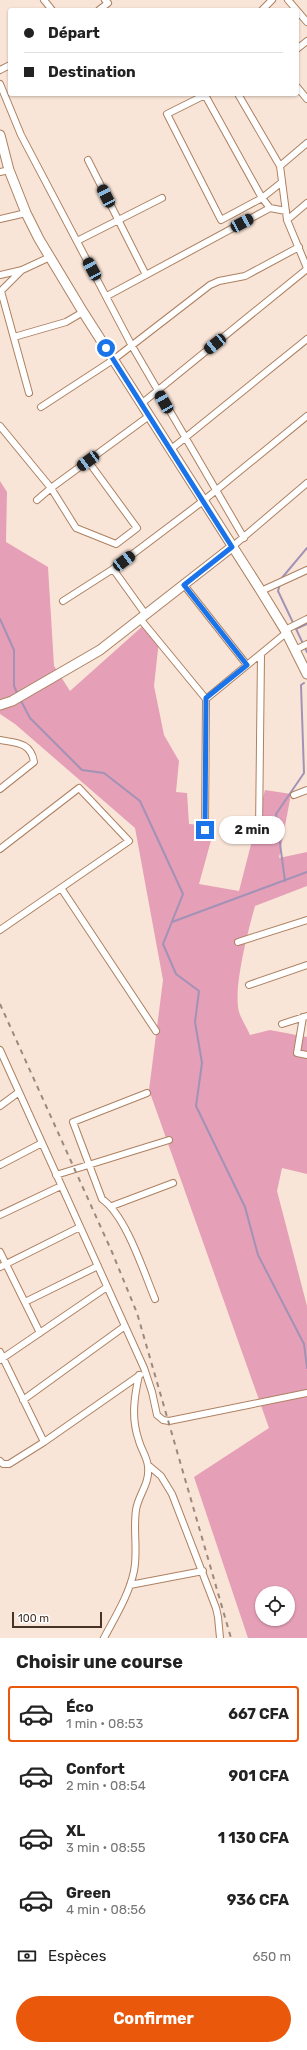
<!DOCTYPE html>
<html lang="fr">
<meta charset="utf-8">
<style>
body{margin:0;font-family:Rubik,sans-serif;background:#f2f2f2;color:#222;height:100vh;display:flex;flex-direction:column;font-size:15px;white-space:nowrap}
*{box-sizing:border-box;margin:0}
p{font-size:13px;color:#767676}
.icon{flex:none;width:22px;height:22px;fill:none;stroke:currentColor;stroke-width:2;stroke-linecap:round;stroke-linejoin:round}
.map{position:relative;height:1638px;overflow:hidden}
.drawer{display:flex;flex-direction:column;background:#fff;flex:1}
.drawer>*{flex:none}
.banner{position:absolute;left:8px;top:8px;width:291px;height:88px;border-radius:4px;box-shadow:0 1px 3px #0004;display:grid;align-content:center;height:88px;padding:0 16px;background:#fff}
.controls{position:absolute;left:255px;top:1586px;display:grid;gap:8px}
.controls a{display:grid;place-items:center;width:40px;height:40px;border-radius:50%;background:#fff;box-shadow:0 1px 3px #0004;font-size:20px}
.scale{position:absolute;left:12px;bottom:10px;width:90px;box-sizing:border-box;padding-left:4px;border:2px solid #463326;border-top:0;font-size:11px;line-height:14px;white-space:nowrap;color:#463326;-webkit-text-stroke:3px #fff;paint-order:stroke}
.end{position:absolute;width:18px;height:18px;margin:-9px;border:5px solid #1a73e8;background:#fff;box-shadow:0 0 0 2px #fff}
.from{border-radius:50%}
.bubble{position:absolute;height:28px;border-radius:14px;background:#fff;box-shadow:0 1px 3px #0004;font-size:13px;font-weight:700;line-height:28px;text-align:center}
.car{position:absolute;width:12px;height:24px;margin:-12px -6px;border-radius:5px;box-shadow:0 0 3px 1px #0007;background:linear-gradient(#222 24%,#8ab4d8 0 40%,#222 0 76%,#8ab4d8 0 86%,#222 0)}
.banner b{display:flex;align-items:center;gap:14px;height:38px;font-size:15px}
.banner b+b{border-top:1px solid #e0e0e0}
.banner i{width:10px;height:10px;background:#222}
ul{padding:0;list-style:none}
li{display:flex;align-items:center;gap:12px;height:56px;margin:0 8px 6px;padding:0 8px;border:2px solid transparent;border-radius:4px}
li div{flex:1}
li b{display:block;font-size:15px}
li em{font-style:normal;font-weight:700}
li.on{border-color:#ea580c}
li>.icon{width:36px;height:36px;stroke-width:1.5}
h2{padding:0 16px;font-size:18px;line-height:48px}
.pay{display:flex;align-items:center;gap:10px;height:44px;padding:0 16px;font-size:15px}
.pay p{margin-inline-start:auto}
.primary-button{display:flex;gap:8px;margin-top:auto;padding:8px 16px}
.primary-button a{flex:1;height:46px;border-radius:24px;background:#ea580c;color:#fff;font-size:16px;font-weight:700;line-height:46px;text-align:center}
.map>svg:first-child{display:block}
.green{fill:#e59fb7;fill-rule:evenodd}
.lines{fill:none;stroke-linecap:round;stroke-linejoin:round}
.stream{stroke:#a292b6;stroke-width:2}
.street-casing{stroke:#ad8161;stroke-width:8}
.secondary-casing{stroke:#ad8161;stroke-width:11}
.street{stroke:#fff;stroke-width:6}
.secondary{stroke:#fff;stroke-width:9}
.rail{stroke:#9d897c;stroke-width:2;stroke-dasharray:5 5;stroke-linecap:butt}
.route{stroke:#1a73e8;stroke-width:5}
</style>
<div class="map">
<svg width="307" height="1638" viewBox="0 0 307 1638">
<rect width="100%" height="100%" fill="#f9e5d7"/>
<path class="green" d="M0,481L7,492L6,542L48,567L54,666L70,691L145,624L159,640L154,686L164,735L179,761L176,792L187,793L189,824L215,826L199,884L239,891L265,790L291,794L279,858L307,852V886L255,906C248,931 235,981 238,1007C239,1016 246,1026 250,1035L270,1030L307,1037V1174L282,1168L277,1191L307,1306V1638H248L194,1477L269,1428L149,1090L163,980L135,828L15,724L0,714ZM262,1593H288V1619H262Z"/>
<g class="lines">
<path class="stream" d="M281,579L307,548
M280,584L278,591L307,652
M0,619L14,650V686L18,695
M296,629L307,624
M20,699L30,718L82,770L104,773L140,801L183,894L163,944L176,974L199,991L195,1022L202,1063L196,1106L245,1207L258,1255L304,1344L307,1368
M285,881L276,814L304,773L301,685L304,683
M172,922L307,872"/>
<g class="street-casing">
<path id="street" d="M44,0L52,10
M288,0L307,22
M99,10L108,3L105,0
M262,10L272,0
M297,49L307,41
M0,70L10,65
M0,84L21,135L132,346L244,538
M297,87L307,99
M207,94L167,114L221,220L262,198L282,182
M238,94L280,166L287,220L307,268
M205,95L262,198L270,208
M88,160L146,275
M280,166L307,143
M0,172L9,170
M0,219L26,213
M287,220L307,203
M77,241L162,198
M0,275L22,270L50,257
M1,291L29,393
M0,292L21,271
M107,296L270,208L286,211
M14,337L66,322L83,312
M141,404L307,269
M41,407L113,360L210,285L219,281L245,276L299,247
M0,426L51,488L76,528L116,544L137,528L88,461
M170,450L307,339
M37,500L51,488L149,416
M232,547L307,483
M113,569L146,615
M184,585L247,665
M261,591L307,570
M63,601L113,569L203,501L307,416
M141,620L206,699L205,830
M285,630L307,619
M295,650L307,644
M206,699L286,633
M0,740C16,743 31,742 34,762L0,789
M294,795L307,790
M259,831L261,654
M0,849L79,788L129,841L0,930
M61,888L156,1031
M238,942L307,920
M249,985L307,965
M303,1017L297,1053L307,1055
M282,1024L307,1016
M0,1050L144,1368L152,1392L157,1415L163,1420L169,1421L307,1393
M147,1093L73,1122L102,1199C126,1216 143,1270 155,1299
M0,1106L19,1092
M0,1165L42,1143
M56,1175L169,1140
M112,1206L173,1183
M0,1215L61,1186
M0,1252L40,1333
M0,1267L80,1227
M25,1302L98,1266
M0,1352L44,1442
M0,1360L107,1287
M23,1400L125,1326
M0,1461L3,1464H9L44,1442L140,1375
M148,1465L161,1476L172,1494L216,1608L218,1617L220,1638
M130,1585L203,1571
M104,1638C115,1617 129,1595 134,1571C138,1551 133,1531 136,1510C138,1495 150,1484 148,1467C148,1459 141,1449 139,1441C131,1419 134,1398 139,1375"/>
</g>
<g class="secondary-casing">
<path id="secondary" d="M0,135L9,170L26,213L39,239L83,312L261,591L285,630L307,674
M0,705L12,701L100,650L232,547"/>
</g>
<use href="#street" class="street"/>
<use href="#secondary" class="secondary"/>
<path class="rail" d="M0,1004L112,1252L137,1313L231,1638"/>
</g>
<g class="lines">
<path class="route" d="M106,348L232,547L184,585L247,665L206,698L205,830"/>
</g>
</svg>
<div class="controls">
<a><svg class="icon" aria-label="locate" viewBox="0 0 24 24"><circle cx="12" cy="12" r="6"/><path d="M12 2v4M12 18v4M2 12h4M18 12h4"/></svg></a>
</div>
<div class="scale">100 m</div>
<i class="end from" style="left:106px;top:348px"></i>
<i class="end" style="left:205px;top:830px"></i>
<div class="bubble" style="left:219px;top:816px;width:66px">2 min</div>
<i class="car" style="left:106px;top:196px;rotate:333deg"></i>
<i class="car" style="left:242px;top:223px;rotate:62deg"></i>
<i class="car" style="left:92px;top:269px;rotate:332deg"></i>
<i class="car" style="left:215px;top:344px;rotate:231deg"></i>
<i class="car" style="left:164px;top:402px;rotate:330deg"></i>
<i class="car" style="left:88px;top:461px;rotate:234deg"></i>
<i class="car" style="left:124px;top:561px;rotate:53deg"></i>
<div class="banner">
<b><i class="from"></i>Départ</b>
<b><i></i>Destination</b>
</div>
</div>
<section class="drawer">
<h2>Choisir une course</h2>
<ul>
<li class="on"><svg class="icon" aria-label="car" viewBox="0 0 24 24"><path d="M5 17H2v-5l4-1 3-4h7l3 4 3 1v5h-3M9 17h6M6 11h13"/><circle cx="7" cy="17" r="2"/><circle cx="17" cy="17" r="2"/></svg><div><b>Éco</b><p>1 min · 08:53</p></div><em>667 CFA</em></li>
<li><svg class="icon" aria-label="car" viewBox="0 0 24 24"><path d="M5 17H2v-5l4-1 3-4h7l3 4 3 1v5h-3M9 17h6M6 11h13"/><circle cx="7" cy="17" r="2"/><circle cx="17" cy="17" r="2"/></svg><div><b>Confort</b><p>2 min · 08:54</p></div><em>901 CFA</em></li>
<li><svg class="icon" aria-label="car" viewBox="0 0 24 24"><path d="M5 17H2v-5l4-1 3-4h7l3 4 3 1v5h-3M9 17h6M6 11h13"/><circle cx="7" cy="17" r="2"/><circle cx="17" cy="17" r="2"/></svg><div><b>XL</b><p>3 min · 08:55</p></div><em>1 130 CFA</em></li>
<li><svg class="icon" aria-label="car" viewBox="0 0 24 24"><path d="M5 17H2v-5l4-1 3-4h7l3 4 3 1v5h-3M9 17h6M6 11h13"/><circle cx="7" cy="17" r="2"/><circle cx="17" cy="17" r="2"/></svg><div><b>Green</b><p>4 min · 08:56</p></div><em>936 CFA</em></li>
</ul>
<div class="pay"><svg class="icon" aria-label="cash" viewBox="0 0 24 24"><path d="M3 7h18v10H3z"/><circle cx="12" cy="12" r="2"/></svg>Espèces<p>650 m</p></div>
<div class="primary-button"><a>Confirmer</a></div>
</section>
